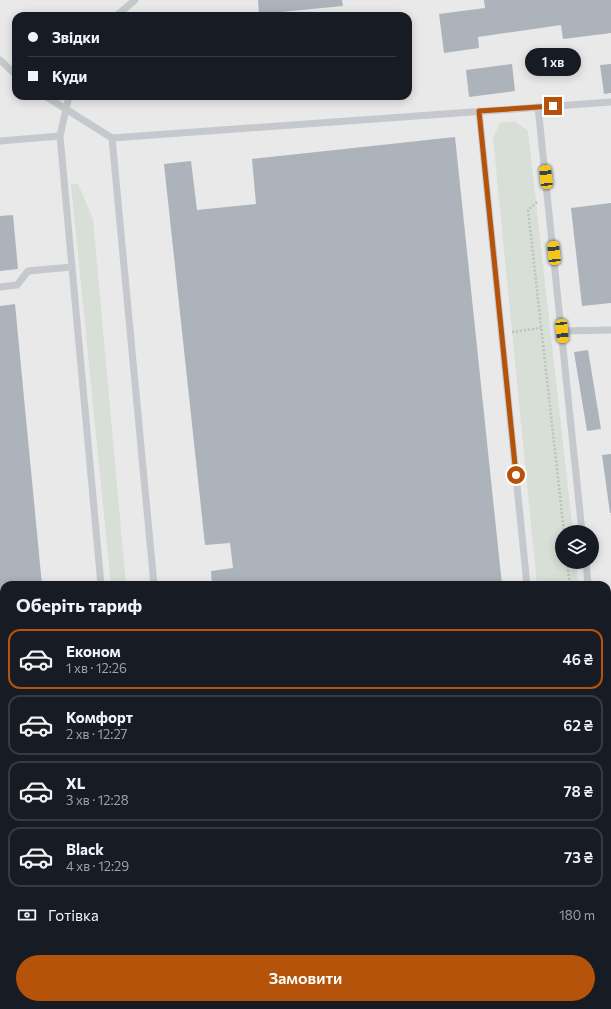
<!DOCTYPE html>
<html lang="uk">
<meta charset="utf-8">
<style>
body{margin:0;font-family:Commissioner,sans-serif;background:#20242c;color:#f1f3f6;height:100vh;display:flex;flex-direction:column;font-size:15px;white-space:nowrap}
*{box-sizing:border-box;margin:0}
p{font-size:13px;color:#9ea1a6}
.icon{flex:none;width:22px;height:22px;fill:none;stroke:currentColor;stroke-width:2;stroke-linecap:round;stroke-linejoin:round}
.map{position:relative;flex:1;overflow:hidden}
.panel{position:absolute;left:0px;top:581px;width:611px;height:428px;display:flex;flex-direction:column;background:#171b24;border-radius:12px 12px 0 0;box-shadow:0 2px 10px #0003}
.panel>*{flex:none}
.banner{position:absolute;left:12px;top:12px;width:400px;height:88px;border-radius:12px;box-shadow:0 2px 10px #0003;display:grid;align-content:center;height:88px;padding:0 16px;background:#171b24}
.controls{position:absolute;left:555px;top:525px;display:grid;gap:8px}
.controls a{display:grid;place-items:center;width:44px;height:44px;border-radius:50%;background:#171b24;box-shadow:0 2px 10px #0003;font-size:20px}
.end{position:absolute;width:18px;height:18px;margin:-9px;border:5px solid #b45309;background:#fff;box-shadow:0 0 0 2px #fff}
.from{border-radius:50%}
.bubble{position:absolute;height:28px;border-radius:14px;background:#171b24;box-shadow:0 2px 10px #0003;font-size:13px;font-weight:600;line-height:28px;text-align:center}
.car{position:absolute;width:12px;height:24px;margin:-12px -6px;border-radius:5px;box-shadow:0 0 3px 1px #0007;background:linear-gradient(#f5c518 24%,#345 0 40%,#f5c518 0 76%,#345 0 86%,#f5c518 0)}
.banner b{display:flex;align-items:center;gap:14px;height:38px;font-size:15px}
.banner b+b{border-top:1px solid #363941}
.banner i{width:10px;height:10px;background:#f1f3f6}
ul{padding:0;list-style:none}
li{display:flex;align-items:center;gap:12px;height:60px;margin:0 8px 6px;padding:0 8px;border:2px solid #363941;border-radius:12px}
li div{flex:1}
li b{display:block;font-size:15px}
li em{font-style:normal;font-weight:600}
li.active{border-color:#b45309}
li>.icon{width:36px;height:36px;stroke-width:1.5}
h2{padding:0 16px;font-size:18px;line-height:48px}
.pay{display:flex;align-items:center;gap:10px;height:44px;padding:0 16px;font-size:15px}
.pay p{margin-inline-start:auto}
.action{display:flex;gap:8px;margin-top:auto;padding:8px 16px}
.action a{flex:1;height:46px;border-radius:24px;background:#b45309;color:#fff;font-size:16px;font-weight:600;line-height:46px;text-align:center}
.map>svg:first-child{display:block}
.built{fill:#e8e9e8;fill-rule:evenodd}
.green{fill:#d8dfd6}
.building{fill:#acb3ba}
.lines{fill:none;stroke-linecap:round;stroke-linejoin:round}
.path{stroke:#bfc0c3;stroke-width:2.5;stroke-dasharray:2 2;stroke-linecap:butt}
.lane{stroke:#c5c8cc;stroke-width:7}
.route{stroke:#b45309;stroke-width:5}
</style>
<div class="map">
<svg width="611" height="1009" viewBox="0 0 611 1009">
<rect width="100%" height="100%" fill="#f7f8f5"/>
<path class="built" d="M0,0H611V1009H0ZM16,16H408V96H16ZM562,532H592V562H562ZM4,585H607V1005H4Z"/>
<path class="green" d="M515,121L528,131L573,532H562V562H576L578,585H537L493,138L500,123Z
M71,184H78L93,219L126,585H111Z
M84,1005H126V1009H85Z
M154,1005H199V1009H154Z"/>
<path class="building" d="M258,0H342L343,6L259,14Z
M484,0H611V33L563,39L561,25L478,37L479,48L444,53L439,14L485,8Z
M512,64L515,91L469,97L466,70Z
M611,64V93L604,94L600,65Z
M455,137L502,585H212L211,571L233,568L230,543L205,545L164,164L191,161L197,210L256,204L252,159Z
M611,203V303L582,306L571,208Z
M13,215L18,269L0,271V216Z
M15,304L42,585H4V905L0,906V306Z
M588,350L601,429L587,431L574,352Z
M611,454V513H610L602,455Z
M36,1005H72V1009H37Z
M199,1005H553L554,1009H199Z
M567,1005H608V1009H568Z"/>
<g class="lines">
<path class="path" d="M537,202L528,210L564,532
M512,332L541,328
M567,562L570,585"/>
<path class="lane" d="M116,16L135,0
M0,60L16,75
M45,96L112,138L611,102
M69,96L60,136L101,585
M538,107L582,532
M479,111L527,585
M112,138L154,585
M0,141L60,136
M0,287L17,285L28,271L72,267
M562,331L611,330
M586,562L588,585
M607,639H611
M607,769L611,807
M607,870L611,869
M2,943L4,960
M9,1005V1009
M78,1005V1009
M140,1005L141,1009"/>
</g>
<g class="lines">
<path class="route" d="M516,475L479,111L553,106"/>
</g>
</svg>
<div class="controls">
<a><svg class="icon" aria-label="layers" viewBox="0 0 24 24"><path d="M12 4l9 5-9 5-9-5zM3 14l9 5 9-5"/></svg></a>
</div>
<i class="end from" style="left:516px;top:475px"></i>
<i class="end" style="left:553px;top:106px"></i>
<div class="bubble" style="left:525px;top:48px;width:56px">1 хв</div>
<i class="car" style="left:546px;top:177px;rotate:354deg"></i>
<i class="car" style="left:554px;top:253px;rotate:354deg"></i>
<i class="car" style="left:562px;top:331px;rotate:174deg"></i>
<div class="banner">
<b><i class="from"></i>Звідки</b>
<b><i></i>Куди</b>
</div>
<section class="panel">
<h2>Оберіть тариф</h2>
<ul>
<li class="active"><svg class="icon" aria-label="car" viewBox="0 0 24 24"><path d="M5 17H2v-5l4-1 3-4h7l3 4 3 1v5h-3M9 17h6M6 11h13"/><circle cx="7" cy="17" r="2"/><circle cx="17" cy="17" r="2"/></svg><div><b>Економ</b><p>1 хв · 12:26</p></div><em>46 ₴</em></li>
<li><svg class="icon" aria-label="car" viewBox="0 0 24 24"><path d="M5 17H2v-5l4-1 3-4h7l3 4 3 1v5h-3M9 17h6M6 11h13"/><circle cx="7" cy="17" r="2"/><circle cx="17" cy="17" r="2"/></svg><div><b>Комфорт</b><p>2 хв · 12:27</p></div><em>62 ₴</em></li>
<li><svg class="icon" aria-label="car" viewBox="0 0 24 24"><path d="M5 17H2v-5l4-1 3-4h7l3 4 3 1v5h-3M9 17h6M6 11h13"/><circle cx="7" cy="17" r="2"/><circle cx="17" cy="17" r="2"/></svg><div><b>XL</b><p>3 хв · 12:28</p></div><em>78 ₴</em></li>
<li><svg class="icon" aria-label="car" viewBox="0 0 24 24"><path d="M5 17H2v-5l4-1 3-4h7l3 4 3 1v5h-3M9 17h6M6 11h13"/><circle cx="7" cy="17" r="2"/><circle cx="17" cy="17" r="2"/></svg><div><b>Black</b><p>4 хв · 12:29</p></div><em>73 ₴</em></li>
</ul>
<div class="pay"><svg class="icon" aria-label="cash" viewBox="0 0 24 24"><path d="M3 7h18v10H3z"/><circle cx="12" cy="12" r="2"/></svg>Готівка<p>180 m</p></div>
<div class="action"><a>Замовити</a></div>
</section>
</div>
